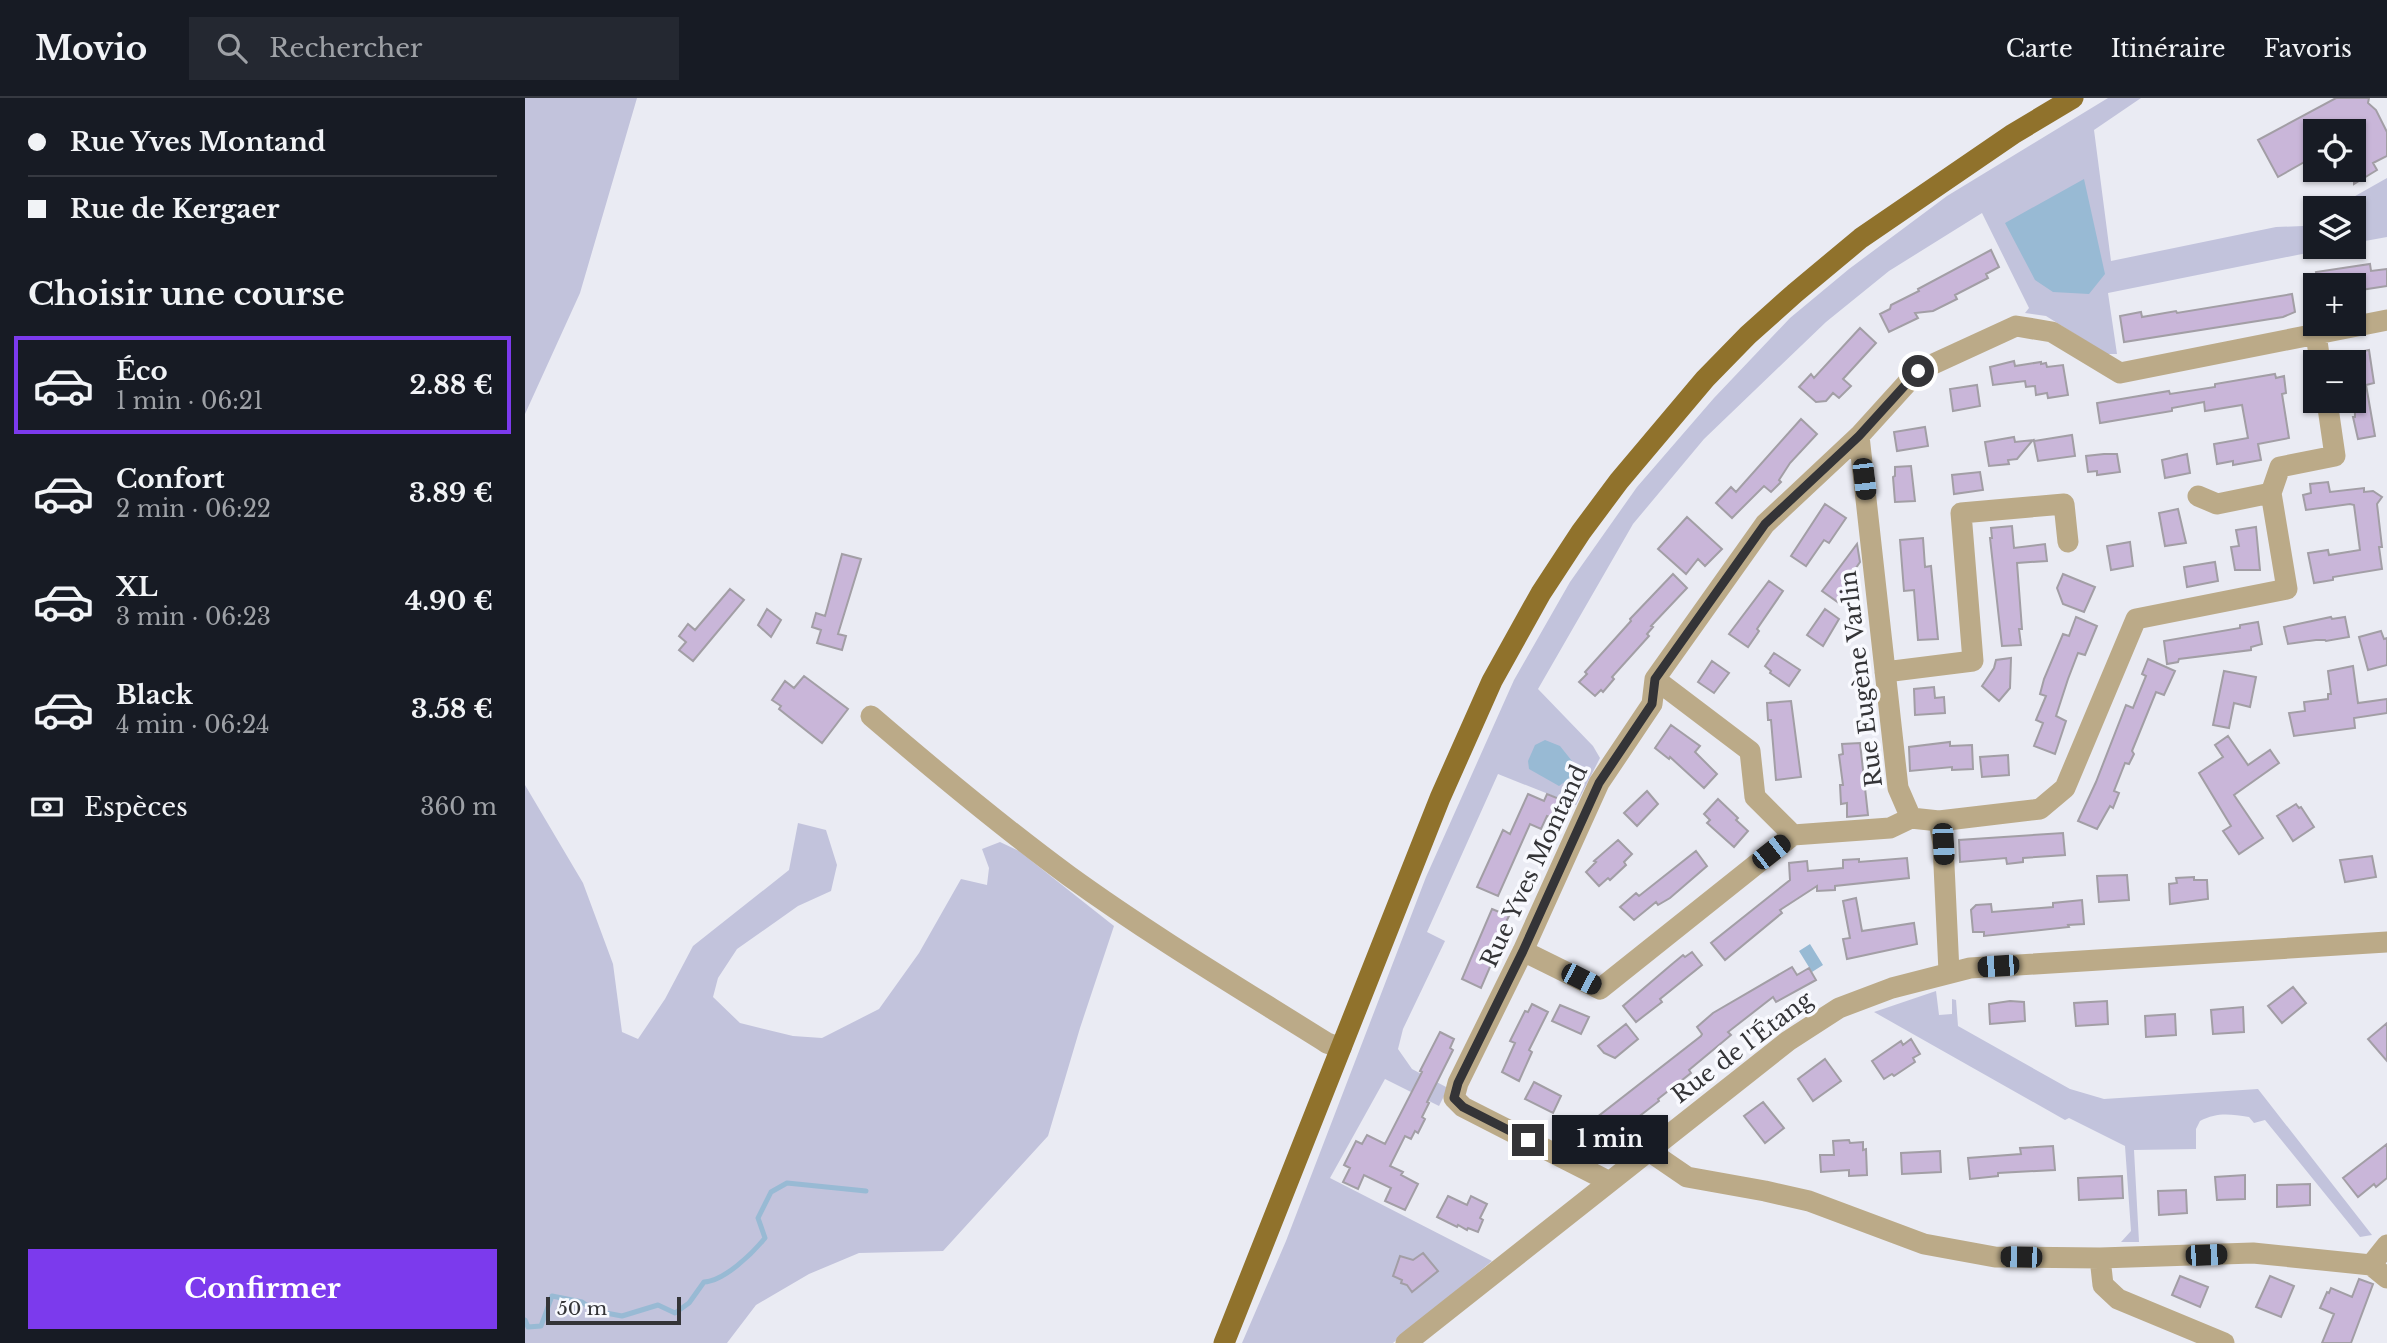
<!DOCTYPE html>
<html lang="fr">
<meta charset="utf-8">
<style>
body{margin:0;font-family:"Libre Baskerville",serif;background:#242831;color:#f1f3f6;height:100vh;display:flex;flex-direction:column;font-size:26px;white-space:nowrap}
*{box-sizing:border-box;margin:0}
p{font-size:23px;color:#9ea1a6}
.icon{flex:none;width:38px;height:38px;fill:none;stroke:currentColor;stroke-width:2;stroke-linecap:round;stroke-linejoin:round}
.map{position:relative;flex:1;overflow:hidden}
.sheet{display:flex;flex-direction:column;background:#171b24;width:525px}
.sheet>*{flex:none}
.guide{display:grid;align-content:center;height:154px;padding:0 28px;background:#171b24}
.controls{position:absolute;left:1778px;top:21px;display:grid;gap:14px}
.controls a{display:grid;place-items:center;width:63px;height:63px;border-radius:0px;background:#171b24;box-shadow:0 2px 5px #0004;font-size:35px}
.scale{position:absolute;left:21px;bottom:18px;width:135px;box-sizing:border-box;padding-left:7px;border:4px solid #343437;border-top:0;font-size:19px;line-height:24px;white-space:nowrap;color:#343437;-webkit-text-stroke:5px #f8f9fe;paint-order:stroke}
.end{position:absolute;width:32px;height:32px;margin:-16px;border:9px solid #343437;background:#fff;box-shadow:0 0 0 4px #fff}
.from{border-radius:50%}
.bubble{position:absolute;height:49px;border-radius:0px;background:#171b24;box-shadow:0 2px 5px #0004;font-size:23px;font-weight:700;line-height:49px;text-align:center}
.car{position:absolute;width:21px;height:42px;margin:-21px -10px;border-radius:9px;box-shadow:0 0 5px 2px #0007;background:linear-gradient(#222 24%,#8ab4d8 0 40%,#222 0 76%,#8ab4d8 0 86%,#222 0)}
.guide b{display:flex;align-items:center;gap:24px;height:66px;font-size:26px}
.guide b+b{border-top:2px solid #363941}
.guide i{width:18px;height:18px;background:#f1f3f6}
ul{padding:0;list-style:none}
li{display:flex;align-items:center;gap:21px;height:98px;margin:0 14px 10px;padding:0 14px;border:4px solid transparent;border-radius:0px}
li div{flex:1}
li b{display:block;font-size:26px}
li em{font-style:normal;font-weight:700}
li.active{border-color:#7c3aed}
li>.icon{width:63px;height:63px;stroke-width:1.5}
h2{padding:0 28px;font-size:32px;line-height:84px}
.pay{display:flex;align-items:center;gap:18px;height:77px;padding:0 28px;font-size:26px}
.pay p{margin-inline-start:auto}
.action{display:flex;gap:14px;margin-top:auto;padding:14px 28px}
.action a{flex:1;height:80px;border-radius:0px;background:#7c3aed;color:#fff;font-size:28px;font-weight:700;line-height:80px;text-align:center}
header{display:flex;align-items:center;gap:42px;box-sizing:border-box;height:98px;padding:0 35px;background:#171b24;border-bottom:2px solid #363941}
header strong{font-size:33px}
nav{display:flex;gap:38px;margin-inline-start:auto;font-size:24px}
.search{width:490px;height:63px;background:#242831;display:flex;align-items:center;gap:18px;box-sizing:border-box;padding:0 24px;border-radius:0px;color:#9ea1a6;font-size:26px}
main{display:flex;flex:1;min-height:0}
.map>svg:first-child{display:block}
.green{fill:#c2c3dc}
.water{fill:#98bad4}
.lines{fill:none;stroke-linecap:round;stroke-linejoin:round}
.stream{stroke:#98bad4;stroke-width:5}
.building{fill:#c9b6d9;stroke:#a29ea5;stroke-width:2}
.minor{stroke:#ba8;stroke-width:21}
.major{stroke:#90722c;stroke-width:21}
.route{stroke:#343437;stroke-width:9}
.labels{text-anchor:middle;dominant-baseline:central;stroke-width:7;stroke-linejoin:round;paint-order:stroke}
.street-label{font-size:23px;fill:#343437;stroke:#f8f9fe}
</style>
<header>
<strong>Movio</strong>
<div class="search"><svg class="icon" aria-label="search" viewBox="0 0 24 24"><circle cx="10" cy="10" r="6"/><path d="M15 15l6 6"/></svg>Rechercher</div>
<nav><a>Carte</a><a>Itinéraire</a><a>Favoris</a></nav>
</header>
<main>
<section class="sheet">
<div class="guide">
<b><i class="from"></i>Rue Yves Montand</b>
<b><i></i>Rue de Kergaer</b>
</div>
<h2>Choisir une course</h2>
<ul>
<li class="active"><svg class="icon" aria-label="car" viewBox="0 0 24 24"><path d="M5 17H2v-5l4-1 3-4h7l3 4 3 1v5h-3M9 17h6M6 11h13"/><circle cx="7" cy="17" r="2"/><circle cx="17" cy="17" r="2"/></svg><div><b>Éco</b><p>1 min · 06:21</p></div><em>2.88 €</em></li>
<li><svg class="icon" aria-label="car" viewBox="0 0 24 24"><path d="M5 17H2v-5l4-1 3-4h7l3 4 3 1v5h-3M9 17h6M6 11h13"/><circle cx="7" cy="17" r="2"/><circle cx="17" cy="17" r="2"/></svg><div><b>Confort</b><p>2 min · 06:22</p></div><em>3.89 €</em></li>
<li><svg class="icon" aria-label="car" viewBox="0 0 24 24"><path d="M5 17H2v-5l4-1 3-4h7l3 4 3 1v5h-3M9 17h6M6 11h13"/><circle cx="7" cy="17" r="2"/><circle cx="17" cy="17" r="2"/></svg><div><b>XL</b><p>3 min · 06:23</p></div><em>4.90 €</em></li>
<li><svg class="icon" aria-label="car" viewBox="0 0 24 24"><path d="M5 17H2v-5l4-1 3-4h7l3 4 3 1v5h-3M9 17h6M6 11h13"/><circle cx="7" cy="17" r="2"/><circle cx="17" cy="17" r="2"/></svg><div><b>Black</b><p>4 min · 06:24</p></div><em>3.58 €</em></li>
</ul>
<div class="pay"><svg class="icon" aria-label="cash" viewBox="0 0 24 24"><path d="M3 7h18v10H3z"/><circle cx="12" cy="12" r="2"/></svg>Espèces<p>360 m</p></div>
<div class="action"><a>Confirmer</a></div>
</section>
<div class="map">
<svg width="1862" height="1245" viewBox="0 0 1862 1245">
<rect width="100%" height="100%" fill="#eaebf3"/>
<path class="green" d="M0,0H112L55,195L0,316Z
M1583,0H1616L1569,32L1586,163L1751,129L1778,128L1790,121V149H1812L1583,195L1592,256H1582L1521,218L1500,215L1504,210L1457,115L1364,173L1301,224L1179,341L1108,426L1013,591L1068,648L1075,660L1051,707L973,676L902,834L920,843L878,931L873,951L887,971L923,990L914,1008L860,981L805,1080L967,1163L868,1245H717L761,1143L901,779L989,582L1045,484L1112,389L1189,300L1265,220L1324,171L1422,98Z
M1862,80V139L1829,145V110H1809Z
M0,687L58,785L88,866L97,934L113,941L140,901L168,848L264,772L273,725L301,732L312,767L306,793L273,808L212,851L193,880L188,899L215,925L268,938L297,940L354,911L394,855L436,781L462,787L464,770L457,751L475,744L494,753L589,828L555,930L523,1038L418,1153L334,1155L284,1176L231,1207L202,1245H0Z
M1411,893L1414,917L1427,916V901L1431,902L1433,928L1545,991L1579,1001L1733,991L1847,1137L1835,1139L1740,1022L1729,1025L1724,1019C1705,1016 1692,1014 1675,1023L1671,1031V1051L1609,1052L1614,1144H1596L1606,1133L1600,1048L1544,1020L1540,1022L1349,914Z"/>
<path class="water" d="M1559,81L1580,176L1564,196L1528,194L1510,182L1480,125Z
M1020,642L1035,648L1051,668L1048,678L1034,688L1004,671L1003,663L1010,647Z
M1285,846L1298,867L1287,874L1274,853Z"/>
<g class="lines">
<path class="stream" d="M0,1222L3,1229L16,1228L27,1198L57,1204L70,1213L97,1218L133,1207L150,1215L164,1205L179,1184C199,1183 227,1156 240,1140L233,1120L246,1094L262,1085L341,1093"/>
</g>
<path class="building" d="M1811,0H1844L1843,5L1851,12L1862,34V58L1848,65L1852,72L1829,86V33H1790V58L1753,79L1733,42Z
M1466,152L1474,169L1461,176L1463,180L1430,197L1432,201L1408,213L1390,215L1393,220L1364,234L1355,216L1365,211L1366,207L1394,193L1393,191Z
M1845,166L1846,173L1862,171V188L1829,193V187H1794L1791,174Z
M1767,196L1770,214L1758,219L1599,244L1595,218L1616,214L1617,219L1651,213L1652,215Z
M1335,230L1351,245L1318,281L1326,288L1314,300L1308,295L1301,303L1291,304L1274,289L1286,276L1289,280Z
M1844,252L1849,285L1841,287L1850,338L1833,341L1828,319H1830L1829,255Z
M1489,263L1490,268L1516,264V266L1521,265L1522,269L1538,267L1543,297L1523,300L1522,295L1511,297L1510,288L1501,289L1500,283L1468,287L1465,269Z
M1750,276L1751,280L1759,278L1761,295L1757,296L1764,340L1733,346L1736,362L1708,367V363L1692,366L1689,346L1723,340L1717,307L1680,313L1679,304L1647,310V313L1575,325L1572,305L1644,293L1645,296L1690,289V286Z
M1452,287L1455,308L1428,313L1425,291Z
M1276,321L1292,336L1265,365L1254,382L1256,384L1246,394L1239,388L1207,420L1191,405L1206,389L1211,394Z
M1400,329L1403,348L1372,353L1369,334Z
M1547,337L1550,358L1513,363L1509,343Z
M1489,339L1490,344L1508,342L1492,361L1483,362L1484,366L1464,368L1460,344Z
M1579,356H1592L1595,374L1572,377V373L1563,374L1561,358Z
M1662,356L1665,375L1640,380L1637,362Z
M1386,368L1390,403L1370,404L1368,379L1370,378V369Z
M1455,374L1458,392L1429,396L1427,377Z
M1803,384L1805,394L1839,390V394L1848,393L1857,399L1852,406L1857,449H1854L1857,471L1808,479V482L1789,485L1783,455L1803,452L1804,457L1835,452L1829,407L1825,406L1781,412L1778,397L1786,395L1785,386Z
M1300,406L1321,420L1304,445L1299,442L1281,468L1266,458Z
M1653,411L1661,445L1640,448L1634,415Z
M1162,419L1197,451L1180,468L1173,461L1161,476L1133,451Z
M1487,428L1489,450L1520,446L1522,463L1492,465L1497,531H1494L1496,547L1477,548L1465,440H1467L1466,430Z
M1731,429L1735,472H1710L1706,449L1714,448L1711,432Z
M1398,440L1400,469L1406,468L1413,541L1393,542L1389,492L1379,493L1375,442Z
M1605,444L1608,468L1586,472L1582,448Z
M1332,446L1335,464L1322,483L1327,486L1314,505L1297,493Z
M317,456L336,461L313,536L321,538L317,552L292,545L296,532L287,529L291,515L300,518Z
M1690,464L1693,483L1662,489L1659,469Z
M1148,476L1162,490L1126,528L1128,529L1122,536L1124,538L1087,579L1089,581L1078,594L1076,592L1070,598L1054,584L1062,576L1060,574L1106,523L1105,521Z
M1538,476L1570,489L1559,514L1538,506L1532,490Z
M1244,483L1258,493L1232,531L1234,533L1223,549L1204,536Z
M205,491L219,502L168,563L154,552L161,544L154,538L163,526L170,532Z
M242,511L256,522L246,539L233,527Z
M1300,511L1314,521L1298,548L1282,537Z
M1551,519L1572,528L1560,557L1553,555L1543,581L1531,618L1541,623L1530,656L1509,648L1518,625L1511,622L1521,598L1515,596L1519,581L1538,536L1544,538Z
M1806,519L1807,521L1820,519L1824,539L1801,543L1800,542H1791L1763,546L1759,529Z
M1733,524L1737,546L1726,549V552L1654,561L1653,564L1642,566L1639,543L1715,530V527Z
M1856,533L1859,541L1862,540V567L1843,572L1834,539Z
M1249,555L1275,572L1264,588L1245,575L1246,573L1240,568Z
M1486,560L1485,590L1474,603L1457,588L1469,570L1471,562Z
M1623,561L1650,573L1639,597L1631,594L1607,653L1609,656L1604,666L1600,665L1589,693L1594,695L1588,710L1585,708L1572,731L1553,723L1571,684L1601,607L1608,610L1621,578L1617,576Z
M1187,563L1204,575L1189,595L1173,584Z
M1828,568L1833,605L1862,601V615L1829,620L1830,630L1769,638L1764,615L1780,613L1779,604L1803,601V596H1806L1803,573Z
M1699,573L1731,579L1725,609L1709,605L1704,630L1688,627Z
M279,578L323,611L297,645L254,611L256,608L247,602L260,583L269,590Z
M1409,589L1410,600L1419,599L1420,615L1390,617L1389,591Z
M1266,603L1276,679L1251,682L1246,622H1243L1242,605Z
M1146,627L1175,648L1170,654L1192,676L1179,690L1145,659L1144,661L1130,650Z
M1703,638L1723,667L1745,652L1754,665L1709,697L1738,740L1714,756L1698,733L1706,728L1674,675L1698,659L1690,647Z
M1425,644V648L1447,647L1448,671L1427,672V669L1385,673L1384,649Z
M1335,645L1343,717L1322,719V705L1316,706L1315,687H1318L1314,657L1318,656L1317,646Z
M1483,657L1484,677L1457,679L1455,659Z
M1122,693L1133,706L1112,728L1099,715Z
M1003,696L1019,703L1022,696L1037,702L1028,720L1022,718L1016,731L1005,726L973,798L952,789L978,732L985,736Z
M1193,701L1213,720L1211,722L1223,733L1209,749L1182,725L1185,722L1179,716Z
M1771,706L1774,710L1776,709L1789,729L1768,743L1752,718Z
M1538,735L1540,757L1498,760V764L1482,766L1481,760L1435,764L1434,742Z
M1093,742L1107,756L1099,764L1101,767L1085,782L1083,780L1074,788L1061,774L1071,764L1069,763Z
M1171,753L1182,768L1145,800L1133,807L1131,804L1109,822L1095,809L1111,795L1114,798Z
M1847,758L1851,779L1820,784L1815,762Z
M1382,760L1384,780L1310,788V792L1292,793V788L1255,812L1257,815L1200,862L1186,845L1265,782L1264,765L1282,763L1283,773L1318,770V762L1334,761V764Z
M1602,777L1604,802L1574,804L1572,778Z
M1669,779V782H1682L1683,801L1645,806L1644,786L1652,785L1651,780Z
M1331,800L1337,833L1389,825L1392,846L1322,861L1318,841L1325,840L1318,803Z
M1557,802L1559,826L1543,827L1544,829L1459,838V834H1448L1446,812L1451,807L1466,806L1467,814L1528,809V805Z
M967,811L984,818L980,826L983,827L956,890L937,881Z
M1167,854L1177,867L1135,901L1137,904L1111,924L1098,908L1146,867L1158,857L1160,859Z
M1267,869L1272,877L1284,870L1291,882L1251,904L1248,899L1203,934L1206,937L1164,972L1166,975L1133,1001L1134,1003L1077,1047L1062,1027L1176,938L1177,936L1172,929L1188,915Z
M1768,889L1781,905L1757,925L1743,908Z
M1485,903L1499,904L1500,923L1465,926L1464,906Z
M1582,903L1583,926L1551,928L1549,905Z
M1007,906L1023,914L1004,952L1007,954L994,983L977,974L990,945L985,943L1000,913L1003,914Z
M1035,907L1064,919L1056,936L1027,923Z
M1718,909L1719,934L1688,936L1686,912Z
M1650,916L1651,937L1621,939L1620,918Z
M1862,925V963L1843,941Z
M1101,926L1113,941L1090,960L1079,955L1073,948Z
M915,934L929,941L925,950L928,952L902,1004L904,1005L897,1019L900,1021L893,1035L890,1033L886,1041L880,1038L865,1068L878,1074L876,1077L893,1086L880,1112L860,1103L866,1090L839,1077L833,1091L818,1084L825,1070L819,1067L831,1043L837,1046L842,1037L860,1046L897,974L895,973Z
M1386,941L1395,956L1388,960L1390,964L1369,978L1367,976L1359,981L1347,963L1376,943L1378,947Z
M1300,961L1316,983L1288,1003L1273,981Z
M1009,984L1036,998L1028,1015L1000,1001Z
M1238,1004L1259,1030L1240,1045L1219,1018Z
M1324,1042L1325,1045L1338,1044V1052L1341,1051L1342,1077L1324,1078V1072L1296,1074L1295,1057H1309L1308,1043Z
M1862,1046V1080L1851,1089L1849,1086L1833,1099L1818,1080Z
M1528,1048L1530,1072L1473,1075V1078L1445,1081L1443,1060L1496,1056L1495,1050Z
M1415,1053L1416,1074L1377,1076L1376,1055Z
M1720,1077V1101L1692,1102L1690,1079Z
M1597,1078L1598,1100L1554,1102L1553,1080Z
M1785,1086V1107L1752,1109V1087Z
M1661,1092L1662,1115L1634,1117L1633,1093Z
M923,1098L942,1107L946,1098L962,1106L955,1120L958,1122L953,1134L943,1130L942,1132L933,1127L932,1129L912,1119Z
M898,1155L913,1173L887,1194L882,1187L876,1185L877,1182L868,1178L875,1158L888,1162Z
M1655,1178L1683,1189L1675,1209L1647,1197Z
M1745,1178L1769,1188L1756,1219L1731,1209Z
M1834,1181L1848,1186L1826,1245H1797L1809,1216L1795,1210L1802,1194L1804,1195L1806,1190L1827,1199Z"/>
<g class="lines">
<path class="minor" d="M1791,236L1795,264
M1334,338L1373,690L1386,720L1414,723L1418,746L1424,874
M1673,398L1692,406L1746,395
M1360,574L1448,563L1436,415L1539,406L1543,444
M1130,581L1225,653L1230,699L1268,737L1365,730L1386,720
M346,618C410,673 476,728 544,778C627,838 716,891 802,945L816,950
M1414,723L1515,711L1540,690L1611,521L1762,491L1746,395L1755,369L1810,358L1802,303
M998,853L1075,891L1268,737
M1124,1053L1162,1079L1240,1093L1284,1103L1399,1146L1470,1159L1575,1160L1728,1155L1846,1167L1862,1180
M1083,1083L938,1009L929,1000L933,985L998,853L1074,685L1127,606L1130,581L1240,426L1334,338L1393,273L1491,228L1527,234L1595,275L1862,222
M1575,1160L1578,1187L1593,1201L1699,1245
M1846,1167L1862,1147
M881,1245L1263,943L1314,910L1367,890L1445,870L1862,844"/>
<path class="major" d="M699,1245L915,700L967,583L1016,495L1056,434L1094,383L1180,281L1223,237L1270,195L1336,140L1488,36L1548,0"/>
</g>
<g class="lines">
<path class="route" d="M1003,1042L938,1009L929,1000L933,985L998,853L1074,685L1127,606L1130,581L1240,426L1334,338L1393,273"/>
</g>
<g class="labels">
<g class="street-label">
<text transform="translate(1336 581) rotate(-97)">Rue Eugène Varlin</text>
<text transform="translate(1009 768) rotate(-65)">Rue Yves Montand</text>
<text transform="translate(1217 949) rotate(-37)">Rue de l'Étang</text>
</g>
</g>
</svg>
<div class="controls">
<a><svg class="icon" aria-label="locate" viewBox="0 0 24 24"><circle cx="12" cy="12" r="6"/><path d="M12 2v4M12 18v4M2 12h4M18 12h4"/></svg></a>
<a><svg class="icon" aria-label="layers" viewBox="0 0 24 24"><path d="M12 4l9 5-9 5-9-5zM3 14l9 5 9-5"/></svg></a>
<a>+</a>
<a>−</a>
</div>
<div class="scale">50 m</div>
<i class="end from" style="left:1393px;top:273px"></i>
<i class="end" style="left:1003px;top:1042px"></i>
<div class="bubble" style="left:1027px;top:1017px;width:116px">1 min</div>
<i class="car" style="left:1339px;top:381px;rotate:173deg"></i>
<i class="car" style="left:1418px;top:746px;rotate:177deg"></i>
<i class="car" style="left:1246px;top:754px;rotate:52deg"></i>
<i class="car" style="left:1473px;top:868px;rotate:266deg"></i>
<i class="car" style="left:1056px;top:881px;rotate:117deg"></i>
<i class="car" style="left:1681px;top:1157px;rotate:88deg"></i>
<i class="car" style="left:1496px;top:1159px;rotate:271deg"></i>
</div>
</main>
